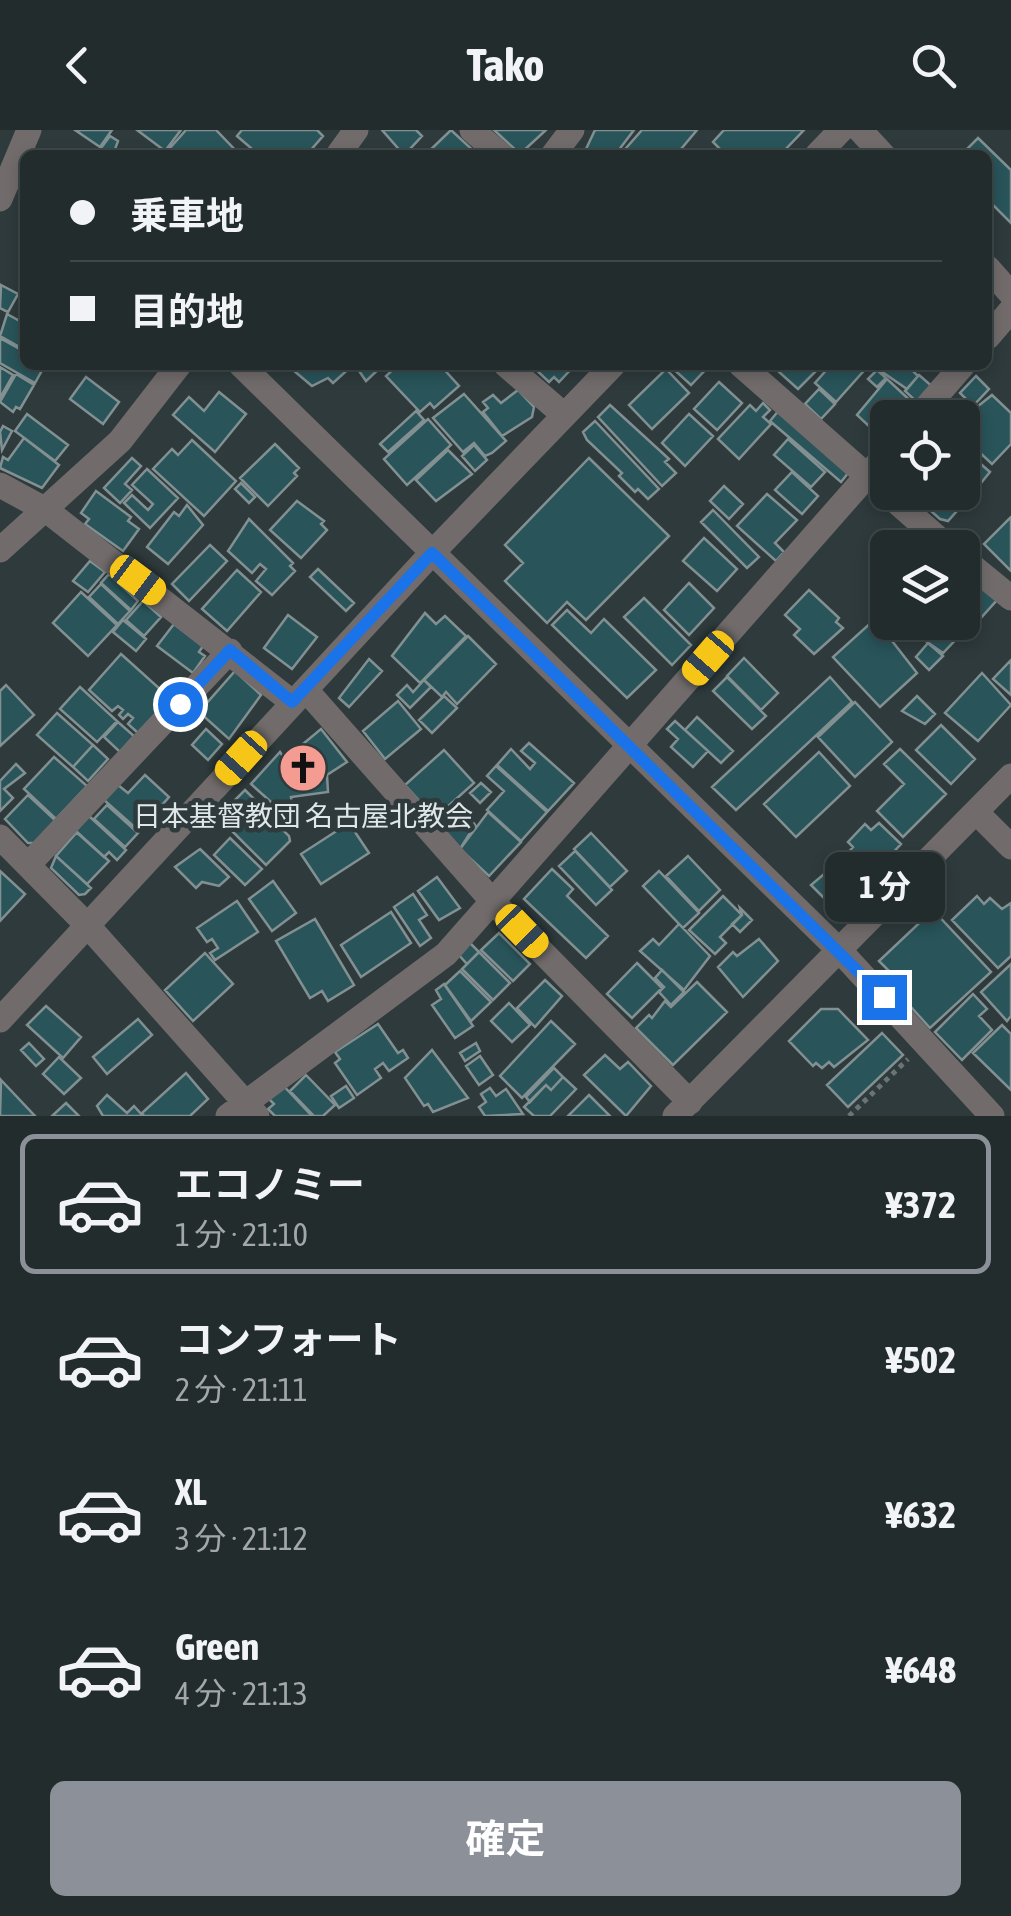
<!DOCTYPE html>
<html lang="ja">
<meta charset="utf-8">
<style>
body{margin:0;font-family:"Asap Condensed","Noto Sans JP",sans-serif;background:#2a3435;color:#f1f3f6;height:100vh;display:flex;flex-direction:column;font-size:38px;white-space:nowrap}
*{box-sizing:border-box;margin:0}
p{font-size:32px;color:#a2a7aa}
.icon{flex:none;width:55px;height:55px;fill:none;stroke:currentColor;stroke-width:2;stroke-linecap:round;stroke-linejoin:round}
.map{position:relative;height:986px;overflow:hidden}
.sheet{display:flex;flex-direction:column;background:#222c2d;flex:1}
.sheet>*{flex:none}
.top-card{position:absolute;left:20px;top:20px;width:972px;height:220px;border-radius:15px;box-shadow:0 5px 15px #0003,0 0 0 2px #3f4849;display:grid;align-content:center;height:220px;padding:0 50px;background:#222c2d}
.controls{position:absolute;left:870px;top:270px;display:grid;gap:20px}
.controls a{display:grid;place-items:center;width:110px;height:110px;border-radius:15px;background:#222c2d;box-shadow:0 5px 15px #0003,0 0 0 2px #3f4849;font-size:50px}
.end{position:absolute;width:45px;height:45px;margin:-22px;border:12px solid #1a73e8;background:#fff;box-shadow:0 0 0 5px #fff}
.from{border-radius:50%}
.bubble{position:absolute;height:70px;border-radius:15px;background:#222c2d;box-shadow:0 5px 15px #0003,0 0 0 2px #3f4849;font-size:32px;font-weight:700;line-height:70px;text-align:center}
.car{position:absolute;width:30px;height:60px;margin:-30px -15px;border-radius:12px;box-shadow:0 0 8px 2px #0007;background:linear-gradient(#f5c518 24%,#345 0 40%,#f5c518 0 76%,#345 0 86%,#f5c518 0)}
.top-card b{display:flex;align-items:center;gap:35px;height:95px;font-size:38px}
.top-card b+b{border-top:2px solid #3f4849}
.top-card i{width:25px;height:25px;background:#f1f3f6}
ul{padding:18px 0 0;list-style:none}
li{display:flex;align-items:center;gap:30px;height:140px;margin:0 20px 15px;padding:0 30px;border:5px solid transparent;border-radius:15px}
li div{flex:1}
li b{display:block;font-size:38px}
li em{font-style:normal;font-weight:700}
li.selected{border-color:#8c9099}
li>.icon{width:90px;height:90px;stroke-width:1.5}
.button{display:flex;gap:20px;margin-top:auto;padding:20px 50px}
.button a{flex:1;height:115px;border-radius:15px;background:#8c9099;color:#fff;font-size:40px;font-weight:700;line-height:115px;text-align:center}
header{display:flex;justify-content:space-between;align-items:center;height:130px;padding:0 50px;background:#222c2d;font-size:45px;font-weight:700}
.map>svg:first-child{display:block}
.building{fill:#28545a;stroke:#829092;stroke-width:2.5}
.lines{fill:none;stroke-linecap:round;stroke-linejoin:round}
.path{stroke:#6a7476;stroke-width:5;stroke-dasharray:5 5;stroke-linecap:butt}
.minor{stroke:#716b6b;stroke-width:25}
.route{stroke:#1a73e8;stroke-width:12}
.labels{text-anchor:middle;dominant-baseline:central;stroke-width:9;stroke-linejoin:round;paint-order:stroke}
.poi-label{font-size:28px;fill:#e0e7e8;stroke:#2e3a3c}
</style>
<header><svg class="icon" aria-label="back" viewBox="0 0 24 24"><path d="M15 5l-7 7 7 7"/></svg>Tako<svg class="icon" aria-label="search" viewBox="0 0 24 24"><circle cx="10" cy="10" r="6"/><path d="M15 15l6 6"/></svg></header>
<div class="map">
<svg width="1011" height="986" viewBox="0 0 1011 986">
<rect width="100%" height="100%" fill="#2e3a3c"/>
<path class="building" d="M75,0H112L100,17Z
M137,0H181L165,21Z
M186,0H216L240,25H179L170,18Z
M242,0H317L323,6L310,21L314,25H259L237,6Z
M382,0H416L422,6L411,18L419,25H404Z
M451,0L478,25H425Z
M494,0H546L520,24Z
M595,0H634L615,25H594L586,19Z
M642,0H697L676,25H620Z
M724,0H804L780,25H718L722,21L713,12Z
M110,6L118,11L113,25L101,18Z
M978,8L1011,40V93L988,70V25H961Z
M1,155L18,164L8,182L0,178Z
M7,184L25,194V220L0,206Z
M0,208L25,222V235H45L35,253L0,233Z
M299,235H353L333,253L328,248L312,256L293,240Z
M355,235H377L380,238L366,251Z
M398,235H440L459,256L434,278L430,273L420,282L386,246Z
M531,235H575L559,252L554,247L549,252Z
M669,235H710L691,255Z
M786,235H822L798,259L779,242Z
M831,235H869L836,272L815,253Z
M882,235H907L918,246L907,259L878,239Z
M0,237L13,245L0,268Z
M666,239L689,263L652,299L629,275Z
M877,240L886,248L877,257L868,249Z
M16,244L34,255L20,279L16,277L13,282L0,272Z
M919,245L934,258L919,274L905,261Z
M976,246L989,259L973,276L960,263Z
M86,247L119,272L103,294L70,269Z
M887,249L914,274L901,288H888V301L878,292L872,299L857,285Z
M719,252L742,273L717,300L694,279Z
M819,259L835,274L821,289L805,274Z
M518,260L534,277L532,287L502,306L483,282L488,278L483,272L493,265L501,273Z
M219,262L246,284L215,322L173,285L189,267L204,281Z
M464,264L506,311L492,323L485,326L474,313L463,322L433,288Z
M992,265L1011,283V314L992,334L962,306V289Z
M763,273L770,280L763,287L771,294L739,329L718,309L750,275L756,281Z
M610,275L669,329L665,332L676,343L662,356L598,287Z
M780,279L849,342L841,352L770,291Z
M416,281L424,290L388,322L380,314Z
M27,284L68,315L55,331L15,301Z
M689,284L713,306L685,336L662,313Z
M428,289L451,315L407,355L384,329Z
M595,291L659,359L648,369L638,359L635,362L619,346L622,343L587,310L583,302Z
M3,296L12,301L2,320L0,302Z
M24,308L59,335L42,358L0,338L3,327L8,330Z
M788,309L825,342L811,357L774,325Z
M962,309L976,322L962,335Z
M192,310L236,351L204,386L153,339L172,319L178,325Z
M275,314L299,338L294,343L297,346L268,376L240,348Z
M474,315L487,330L475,341L462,326Z
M448,320L472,344L436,371L416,350Z
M132,328L141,336L125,354L132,360L120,373L104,358Z
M589,328L669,406L586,490L567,472L547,493L505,451L523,433L505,415Z
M975,329L990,342L981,353L966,339Z
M147,339L178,368L150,398L124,373L132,365L148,380L153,374L132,355Z
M792,342L818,366L802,384L775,360Z
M964,342L979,356L948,391L940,389L931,381L945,366L949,370L953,362H962Z
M241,353L255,367L249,373L235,359Z
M724,356L743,374L729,389L710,371Z
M96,361L131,387L128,391L139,399L123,421L85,394L89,389L81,383Z
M767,364L797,390L775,413L784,422L776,431L737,396Z
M297,371L324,391L321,394L327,400L301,428L270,400Z
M187,375L203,395L168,434L147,417L174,382L179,386Z
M713,380L759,427L747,438L701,392Z
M1011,387V441L984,414Z
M249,389L293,433L290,436L295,441L272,465L256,451L266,439L260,434L252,443L228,421Z
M704,408L737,439L717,461L683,431Z
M210,415L227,431L189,471L172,454Z
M90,431L105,442L88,462L73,451Z
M318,439L354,473L346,481L310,447Z
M237,440L261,462L227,501L202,479Z
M109,444L138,471L131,480L101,453Z
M973,449L997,470L971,499L963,491L962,450L968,455Z
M689,453L714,478L689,505L664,480Z
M101,454L130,481L118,494L89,467Z
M809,460L839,488L836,492L843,498L814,524L794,505L800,499L785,485Z
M81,462L117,495L88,526L53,493Z
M644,468L691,515L672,535L624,487Z
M143,471L161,487L144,506L126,490Z
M567,480L591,503L604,489L656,540L627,568L552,495Z
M425,483L436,494L445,486L466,506L420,553L392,526Z
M288,485L317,507L292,539L264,518Z
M875,489L917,543L880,577L833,527Z
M123,490L146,509L136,521L113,502Z
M916,492H953L963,502L943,523L910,500Z
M174,494L203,516L199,522L205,526L193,543L157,516Z
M468,506L496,534L457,574L446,562L442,567L424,550Z
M928,513L943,526L929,540L916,527Z
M121,524L170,568L138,603L128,594L133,588L128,584L123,589L119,585L123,580L118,576L112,581L89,560Z
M744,528L778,563L761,580L727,546Z
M369,529L382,541L349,577L339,568Z
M1011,530V565L993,549Z
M235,541L261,565L229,609L199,582Z
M982,543L1011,575L978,611L945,583Z
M727,547L766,586L752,599L713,561Z
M830,547L852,572L736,680L712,657Z
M424,550L431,557L410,578L397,565L407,555L413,562Z
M6,555L34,585L0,616V561Z
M80,557L117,591L97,612L60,579Z
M444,566L457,578L432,603L419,590Z
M917,566L935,584L925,594L902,581Z
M398,571L421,599L385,629L363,601Z
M855,572L892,612L855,647L818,607Z
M57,583L93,615L73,637L37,605Z
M697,587L733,621L721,633L685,600Z
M675,591L708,621L693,637L671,617L678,609L667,599Z
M118,592L134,606L120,622L104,607Z
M941,595L975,629L951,654L916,620Z
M206,599L222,614L208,630L192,615Z
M321,599L347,632L327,645L328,662L291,667L292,676L281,681L251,654L280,622L285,629Z
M529,613L574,653L548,681L497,635L511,619L530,639L535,633L521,621Z
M93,615L108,629L88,651L73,637Z
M900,619L946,664L903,707L877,681L904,654L884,634Z
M444,620L474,653L435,688L405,655Z
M819,622L850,656L796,707L764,674Z
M54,627L87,656L56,689L24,659Z
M16,634L25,643L4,659L13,668L0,681V651Z
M496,636L547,682L521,711L487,680L504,661L487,646Z
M145,645L169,667L139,701L104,670L118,655L128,663Z
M481,653L491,662L480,673L470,663Z
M245,660L272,687L267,691L275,700L279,696L289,706L290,711L266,735L218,687Z
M28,665L56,691L36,713H28L5,689Z
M461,674L475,695L460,719L438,699Z
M107,675L138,703L125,717L94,689Z
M488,682L521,712L489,746L460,719Z
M89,686L126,720L117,730L109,722L104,727L75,701Z
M349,693L369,723L321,754L301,724Z
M879,693L901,714L871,746L848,723L853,717L848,712L865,694L871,700Z
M77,702L109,731L87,754L56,726Z
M591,703L627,741L610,757L574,719Z
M230,708L262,739L245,755L214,725Z
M200,719L229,747L219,756L202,752L196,758L175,737Z
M575,721L612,760L596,775L559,736Z
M848,724L872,747L855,763L849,757L828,772L811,755Z
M56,726L91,758L85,764L79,765L51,738Z
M688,726L720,760L699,781L666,746Z
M552,739L573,759L567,766L608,806L586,828L524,769Z
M0,741L25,764L0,791Z
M659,741L699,783L683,798L643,756Z
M437,747L460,778L439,790L418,761Z
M273,751L296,783L272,801L249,769Z
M413,764L427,785L419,790L431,808L420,816L394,777Z
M723,766L742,785L720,807L726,813L715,824L689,800Z
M977,766L984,774L990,768L1002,779L1011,773V826L998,838L952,790Z
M237,771L258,802L215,830L210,823L218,818L212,809L207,812L197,798Z
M740,778L752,790L740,802L732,794L742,785Z
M933,780L991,842L930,898L882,845L888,840L879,831Z
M391,782L411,813L361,847L341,815Z
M315,789L354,855L328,871L322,861L310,868L276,811Z
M679,794L710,826L684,860L640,821L653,809L659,815Z
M499,803L530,834L513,851L481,820Z
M759,809L778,831L743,867L718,837L733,822L737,826Z
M470,813L479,822L467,834L458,824Z
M479,822L510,853L493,870L462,839Z
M205,823L233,854L193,891L165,860Z
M637,833L662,858L632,888L607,864Z
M1011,834V886L1007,891L981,862Z
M662,840L684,862L671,875L659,862L664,857L655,848Z
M460,841L491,872L471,891L445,855Z
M545,850L562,866L535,897L517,878Z
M697,852L727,882L673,935L636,898L649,885L652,888L665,871L671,877Z
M444,854L473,896L455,908L432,875L441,869L436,860Z
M973,864L987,879L979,886L992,900L962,930L935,902Z
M509,873L530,895L512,912L491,891Z
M46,876L81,907L63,928L27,895Z
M821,879H838L868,910L834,937L829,932L822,938L816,933L813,936L789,911Z
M138,889L152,905L107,944L93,927Z
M551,891L575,914L522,968L500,946Z
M378,894L398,923L403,920L408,928L389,941L383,933L375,939L381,948L357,965L335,933L340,929L335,922Z
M1002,895L1011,904V960L973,923Z
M882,903L903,925L848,977L827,955Z
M29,913L44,929L36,936L21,920Z
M476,913L480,921L465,931L460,923Z
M432,920L468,968L433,982L428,974L424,976L405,948Z
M605,925L620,939L628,932L651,956L626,986L584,945Z
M480,926L493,945L479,955L466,936Z
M59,927L81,948L64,964L43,944Z
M554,938L563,947L551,960L546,955L530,972L526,967Z
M186,943L208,969L190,986H144L142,983Z
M306,945L335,975L323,986H314L290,961Z
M563,947L576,959L550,986H534L524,977L546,955L551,960Z
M1,950L35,986H0Z
M278,950L312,986H275L268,979L274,974L264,964Z
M346,956L354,968L339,978L331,966Z
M490,958L496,966L506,959L523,984L485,986L479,977L486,972L481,964Z
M107,965L127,983L134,976L143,986H103L97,976Z
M589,965L610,986H568Z
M66,973L79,986H52Z"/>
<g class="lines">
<path class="path" d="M849,986L908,929"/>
<path class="minor" d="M472,0L501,25
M860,0L883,25
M338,25L356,0
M553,25L572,0
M817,25L841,0
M0,69L29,0
M988,138L1011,164
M988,207L1011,180
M241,235L841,822L992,986
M506,235L564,285
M741,235L949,418
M917,288L963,235
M0,355L46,380L292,572
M0,420L120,311L179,235
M962,428L1011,468
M306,560L494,773L690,972
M976,682L1011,717
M0,707L88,796L257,986
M29,734L230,521
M0,890L432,423L613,235
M228,986L446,824L888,322
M675,986L1011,646"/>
</g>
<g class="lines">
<path class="route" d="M180,574L230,520L292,572L432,423L884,867"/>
</g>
<defs>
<g id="church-disc" transform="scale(2.5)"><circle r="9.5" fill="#f59c92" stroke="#2e3a3c"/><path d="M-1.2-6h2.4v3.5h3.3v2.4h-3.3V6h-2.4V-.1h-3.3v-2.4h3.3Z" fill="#111"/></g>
</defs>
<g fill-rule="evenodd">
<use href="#church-disc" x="303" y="638"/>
</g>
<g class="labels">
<g class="poi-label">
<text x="303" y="686">日本基督教団 名古屋北教会</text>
</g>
</g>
</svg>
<div class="controls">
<a><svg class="icon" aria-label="locate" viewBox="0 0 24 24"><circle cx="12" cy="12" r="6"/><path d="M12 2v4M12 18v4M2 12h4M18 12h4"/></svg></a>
<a><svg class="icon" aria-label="layers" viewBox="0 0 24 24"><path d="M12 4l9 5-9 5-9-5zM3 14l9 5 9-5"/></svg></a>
</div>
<i class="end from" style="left:180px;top:574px"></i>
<i class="end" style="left:884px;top:867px"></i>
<div class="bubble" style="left:825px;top:722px;width:120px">1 分</div>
<i class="car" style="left:138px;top:450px;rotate:127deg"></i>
<i class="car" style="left:708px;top:528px;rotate:221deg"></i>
<i class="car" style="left:241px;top:628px;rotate:222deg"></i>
<i class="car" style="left:522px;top:801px;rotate:136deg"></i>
<div class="top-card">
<b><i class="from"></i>乗車地</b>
<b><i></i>目的地</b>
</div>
</div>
<section class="sheet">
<ul>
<li class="selected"><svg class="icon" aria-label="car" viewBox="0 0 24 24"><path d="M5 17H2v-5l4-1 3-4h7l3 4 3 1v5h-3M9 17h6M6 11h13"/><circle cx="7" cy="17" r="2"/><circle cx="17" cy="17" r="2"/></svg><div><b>エコノミー</b><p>1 分 · 21:10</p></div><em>¥372</em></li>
<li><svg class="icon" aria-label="car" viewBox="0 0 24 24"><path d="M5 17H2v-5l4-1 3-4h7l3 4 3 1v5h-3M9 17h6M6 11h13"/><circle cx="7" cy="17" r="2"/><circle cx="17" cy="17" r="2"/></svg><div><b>コンフォート</b><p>2 分 · 21:11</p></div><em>¥502</em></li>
<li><svg class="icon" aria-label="car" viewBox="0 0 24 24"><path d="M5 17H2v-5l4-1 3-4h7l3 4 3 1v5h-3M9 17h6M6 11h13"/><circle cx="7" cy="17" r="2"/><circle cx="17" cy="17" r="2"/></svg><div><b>XL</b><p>3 分 · 21:12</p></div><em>¥632</em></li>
<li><svg class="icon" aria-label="car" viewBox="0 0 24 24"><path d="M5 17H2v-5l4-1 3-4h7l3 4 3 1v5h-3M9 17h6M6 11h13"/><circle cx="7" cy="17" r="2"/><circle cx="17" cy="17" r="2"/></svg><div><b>Green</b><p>4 分 · 21:13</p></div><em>¥648</em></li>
</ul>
<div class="button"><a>確定</a></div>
</section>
